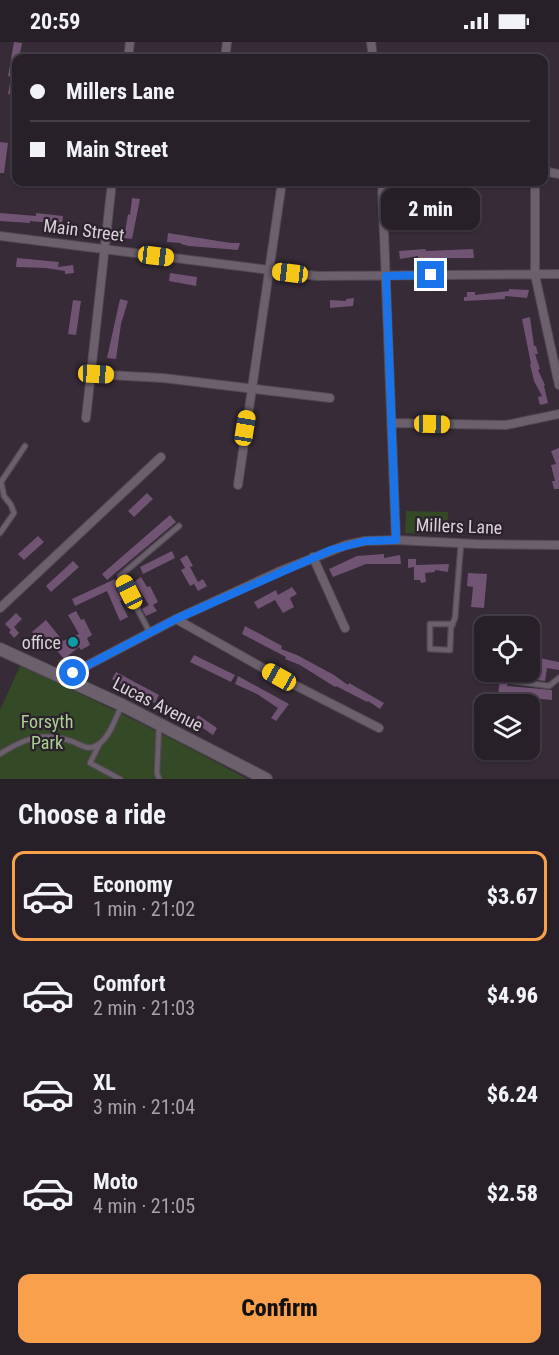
<!DOCTYPE html>
<meta charset="utf-8">
<style>
body{margin:0;font-family:"Roboto Condensed",sans-serif;background:#342d35;color:#f1f3f6;height:100vh;display:flex;flex-direction:column;font-size:22px;white-space:nowrap}
*{box-sizing:border-box;margin:0}
p{font-size:20px;color:#a5a3a8}
.icon{flex:none;width:33px;height:33px;fill:none;stroke:currentColor;stroke-width:2;stroke-linecap:round;stroke-linejoin:round}
.map{position:relative;height:737px;overflow:hidden}
.drawer{display:flex;flex-direction:column;background:#282029;flex:1}
.drawer>*{flex:none}
.banner{position:absolute;left:12px;top:12px;width:536px;height:132px;border-radius:12px;box-shadow:0 2px 4px #0004,0 0 0 2px #443e46;display:grid;align-content:center;height:132px;padding:0 18px;background:#282029}
.controls{position:absolute;left:474px;top:574px;display:grid;gap:12px}
.controls a{display:grid;place-items:center;width:66px;height:66px;border-radius:12px;background:#282029;box-shadow:0 2px 4px #0004,0 0 0 2px #443e46;font-size:30px}
.end{position:absolute;width:27px;height:27px;margin:-14px;border:8px solid #1a73e8;background:#fff;box-shadow:0 0 0 3px #fff}
.from{border-radius:50%}
.bubble{position:absolute;height:42px;border-radius:12px;background:#282029;box-shadow:0 2px 4px #0004,0 0 0 2px #443e46;font-size:20px;font-weight:800;line-height:42px;text-align:center}
.car{position:absolute;width:18px;height:36px;margin:-18px -9px;border-radius:8px;box-shadow:0 0 4px 2px #0007;background:linear-gradient(#f5c518 24%,#345 0 40%,#f5c518 0 76%,#345 0 86%,#f5c518 0)}
.banner b{display:flex;align-items:center;gap:21px;height:57px;font-size:22px}
.banner b+b{border-top:2px solid #443e46}
.banner i{width:15px;height:15px;background:#f1f3f6}
ul{padding:0;list-style:none}
li{display:flex;align-items:center;gap:18px;height:90px;margin:0 12px 9px;padding:0 6px;border:3px solid transparent;border-radius:12px}
li div{flex:1}
li b{display:block;font-size:22px}
li em{font-style:normal;font-weight:800}
li.active{border-color:#f8a04b}
li>.icon{width:54px;height:54px;stroke-width:1.5}
h2{padding:0 18px;font-size:27px;line-height:72px}
.primary-button{display:flex;gap:12px;margin-top:auto;padding:12px 18px}
.primary-button a{flex:1;height:69px;border-radius:12px;background:#f8a04b;color:#111;font-size:24px;font-weight:800;line-height:69px;text-align:center}
.status{display:flex;justify-content:space-between;align-items:center;height:42px;padding:0 30px;background:#282029;direction:ltr}
.status svg{height:16px;fill:currentColor}
.map>svg:first-child{display:block}
.green{fill:#344925}
.building{fill:#715374}
.lines{fill:none;stroke-linecap:round;stroke-linejoin:round}
.lane-casing{stroke:#524952;stroke-width:7}
.street-casing{stroke:#524952;stroke-width:10}
.secondary-casing{stroke:#524952;stroke-width:14}
.lane{stroke:#6c606d;stroke-width:4.5}
.street{stroke:#6c606d;stroke-width:8}
.secondary{stroke:#6c606d;stroke-width:12}
.route{stroke:#1a73e8;stroke-width:8}
.culture-dot{fill:#0f9aa8;stroke:#2c222d;stroke-width:2}
.labels{text-anchor:middle;dominant-baseline:central;stroke-width:4.5;stroke-linejoin:round;paint-order:stroke}
.street-label{font-size:18px;fill:#d9d2d9;stroke:#2c222d}
.poi-label{font-size:18px;fill:#d9d2d9;stroke:#2c222d;text-anchor:end}
.park-label{font-size:18px;fill:#abd192;stroke:#2c222d}
</style>
<div class="status"><b>20:59</b><svg viewBox="0 0 49 12"><path d="M0 12V9h3v3zM5 12V6h3v6zM10 12V3h3v9zM15 12V0h3v12zM26 1h20v11H26zM47 4h2v5h-2z"/></svg></div>
<div class="map">
<svg width="559" height="737" viewBox="0 0 559 737">
<rect width="100%" height="100%" fill="#362b37"/>
<path class="green" d="M406,469L448,470L447,492L405,491Z
M20,624C97,659 173,696 247,737H0V668Z"/>
<path class="building" d="M14,0L22,1L19,16H16V54L8,52L11,35L8,34Z
M0,100L8,101L4,131H0Z
M132,156L140,157L132,197L124,196L128,172L130,173Z
M0,171L36,174V171L63,174L62,182L30,179V181L0,179Z
M168,191L231,201H240L238,208L189,204L181,202V201L167,200Z
M425,207L426,209L473,207L474,216H418V214L400,217L399,209Z
M17,216L59,220L58,225L73,223L74,231L65,232V229L46,226L16,225Z
M170,231L197,235L196,244L169,239Z
M509,247L529,248L527,256L505,254V257L464,259V255H467V250H475V253L509,249Z
M354,256L353,264L330,266V258L346,259V257Z
M120,257L128,259L121,282L116,317L107,316Z
M73,258L81,259L76,293L68,292Z
M530,275L534,304H536L538,312H535L540,327L538,328L545,343L544,344L548,361L540,363L538,355L542,354L534,339L530,322H531L522,277Z
M559,406V447H554L552,439H555L551,423L556,422L551,409Z
M147,451L153,457L134,475L128,469Z
M170,473L176,480L107,538L102,532Z
M38,494L44,500L24,518L18,512Z
M172,509L175,516L143,532L140,525Z
M384,512V516L400,513L401,522H366L333,535L329,527L357,514Z
M187,513L193,524L190,525L198,540L203,537L207,544L198,549L194,542L190,544L181,528L185,526L180,517Z
M408,517H416V523L449,522L448,530L435,528V530L425,531L426,540L421,541L420,538H414V525L408,526Z
M73,519L79,525L51,550L46,544Z
M468,531L487,532L484,566L471,565L473,545L467,544Z
M141,535L147,545L150,544L158,560L153,563L157,569L146,574L142,567L149,563L134,540Z
M115,537L119,542L115,545L122,558L120,559L128,575L120,579L107,549L75,564L72,557Z
M292,545L297,552L290,556L294,565L283,571L275,558L258,567L254,560L276,548L278,553Z
M76,569L81,578L84,577L92,593L87,596L90,603L81,608L79,605L64,617L45,594L40,598L32,590L46,578L63,599L79,592L68,573Z
M16,571L22,577L14,585L19,591L14,596L9,590L11,588L5,582Z
M245,584L282,604L281,607L297,613L334,633L348,643L349,641L384,661L380,667L368,659L367,660L336,644L335,645L300,623L285,617L286,615L242,592Z
M194,613L235,633L231,640L190,620Z
M539,616L559,620V628L547,626L545,639L522,636L523,630L537,631Z
M116,630L159,653L155,661L112,637Z
M501,630H511L507,644L552,648V658L498,653Z
M238,634L289,662L276,679L271,676L278,666L257,652L235,642Z
M198,673L217,686L213,693L194,680Z"/>
<g class="lines">
<g class="lane-casing">
<path id="lane" d="M0,491L14,471L11,463L4,454L1,440L25,404
M453,582H430V607L450,608L451,585L455,576L461,501
M150,591L120,534L179,484
M516,630L514,639L549,644L559,636
M99,703L90,721L120,737
M0,712C25,696 42,690 71,699C78,701 86,708 93,705C109,700 115,676 122,663
M159,737L157,731L159,685"/>
</g>
<g class="street-casing">
<path id="street" d="M371,0L373,16
M128,16L130,0
M225,16L227,0
M543,129L559,132
M382,140L396,498
M535,140V233L559,343
M0,194L317,234L559,232
M90,332L163,336L330,356
M86,376L112,140
M392,381L506,383L559,372
M238,443L282,140
M313,515L345,586
M0,566L161,415
M176,577L279,635L379,686
M65,635L176,577L278,530L346,503L365,499L396,498L477,502L559,503"/>
</g>
<g class="secondary-casing">
<path id="secondary" d="M0,607L122,663L266,737"/>
</g>
<use href="#lane" class="lane"/>
<use href="#street" class="street"/>
<use href="#secondary" class="secondary"/>
</g>
<g class="lines">
<path class="route" d="M73,631L176,577L331,508L365,499L396,498L386,234L431,233"/>
</g>
<circle class="culture-dot" cx="73" cy="600" r="6"/>
<g class="labels">
<g class="street-label">
<text transform="translate(84 188) rotate(7)">Main Street</text>
<text transform="translate(459 484) rotate(2)">Millers Lane</text>
<text transform="translate(158 662) rotate(27)">Lucas Avenue</text>
</g>
<g class="poi-label">
<text x="61" y="600">office</text>
</g>
<g class="park-label">
<text x="47" y="679">Forsyth<tspan x="47" dy="21">Park</tspan></text>
</g>
</g>
</svg>
<div class="controls">
<a><svg class="icon" aria-label="locate" viewBox="0 0 24 24"><circle cx="12" cy="12" r="6"/><path d="M12 2v4M12 18v4M2 12h4M18 12h4"/></svg></a>
<a><svg class="icon" aria-label="layers" viewBox="0 0 24 24"><path d="M12 4l9 5-9 5-9-5zM3 14l9 5 9-5"/></svg></a>
</div>
<i class="end from" style="left:73px;top:631px"></i>
<i class="end" style="left:431px;top:233px"></i>
<div class="bubble" style="left:381px;top:146px;width:99px">2 min</div>
<i class="car" style="left:156px;top:214px;rotate:97deg"></i>
<i class="car" style="left:290px;top:231px;rotate:277deg"></i>
<i class="car" style="left:96px;top:332px;rotate:93deg"></i>
<i class="car" style="left:432px;top:382px;rotate:91deg"></i>
<i class="car" style="left:245px;top:386px;rotate:9deg"></i>
<i class="car" style="left:129px;top:550px;rotate:333deg"></i>
<i class="car" style="left:279px;top:635px;rotate:299deg"></i>
<div class="banner">
<b><i class="from"></i>Millers Lane</b>
<b><i></i>Main Street</b>
</div>
</div>
<section class="drawer">
<h2>Choose a ride</h2>
<ul>
<li class="active"><svg class="icon" aria-label="car" viewBox="0 0 24 24"><path d="M5 17H2v-5l4-1 3-4h7l3 4 3 1v5h-3M9 17h6M6 11h13"/><circle cx="7" cy="17" r="2"/><circle cx="17" cy="17" r="2"/></svg><div><b>Economy</b><p>1 min · 21:02</p></div><em>$3.67</em></li>
<li><svg class="icon" aria-label="car" viewBox="0 0 24 24"><path d="M5 17H2v-5l4-1 3-4h7l3 4 3 1v5h-3M9 17h6M6 11h13"/><circle cx="7" cy="17" r="2"/><circle cx="17" cy="17" r="2"/></svg><div><b>Comfort</b><p>2 min · 21:03</p></div><em>$4.96</em></li>
<li><svg class="icon" aria-label="car" viewBox="0 0 24 24"><path d="M5 17H2v-5l4-1 3-4h7l3 4 3 1v5h-3M9 17h6M6 11h13"/><circle cx="7" cy="17" r="2"/><circle cx="17" cy="17" r="2"/></svg><div><b>XL</b><p>3 min · 21:04</p></div><em>$6.24</em></li>
<li><svg class="icon" aria-label="car" viewBox="0 0 24 24"><path d="M5 17H2v-5l4-1 3-4h7l3 4 3 1v5h-3M9 17h6M6 11h13"/><circle cx="7" cy="17" r="2"/><circle cx="17" cy="17" r="2"/></svg><div><b>Moto</b><p>4 min · 21:05</p></div><em>$2.58</em></li>
</ul>
<div class="primary-button"><a>Confirm</a></div>
</section>
